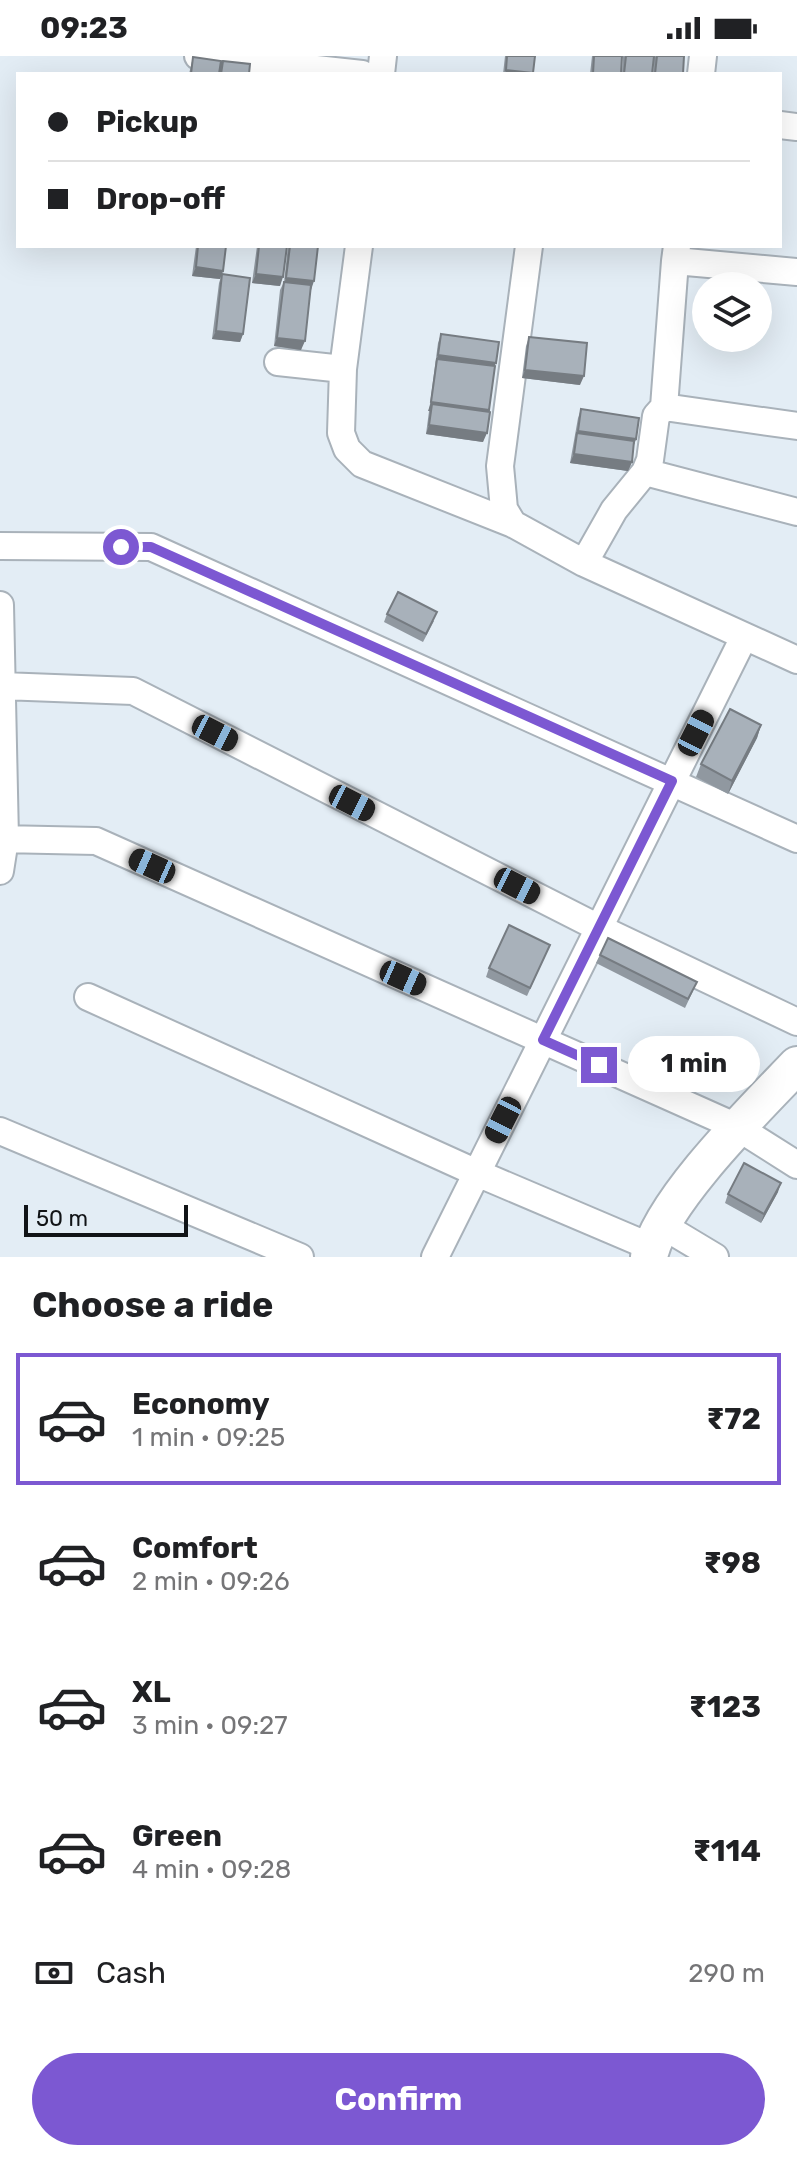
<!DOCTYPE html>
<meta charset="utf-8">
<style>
body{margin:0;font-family:Rubik,sans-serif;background:#f2f2f2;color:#202124;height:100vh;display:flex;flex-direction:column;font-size:30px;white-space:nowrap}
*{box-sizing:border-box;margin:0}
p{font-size:26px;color:#757577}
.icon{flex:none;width:44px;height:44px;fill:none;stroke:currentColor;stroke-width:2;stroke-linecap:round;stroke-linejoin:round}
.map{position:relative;height:1201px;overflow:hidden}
.side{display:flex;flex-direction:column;background:#fff;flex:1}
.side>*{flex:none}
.guide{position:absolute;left:16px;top:16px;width:766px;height:176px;border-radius:0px;box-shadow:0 8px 32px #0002;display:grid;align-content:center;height:176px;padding:0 32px;background:#fff}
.tools{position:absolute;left:692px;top:216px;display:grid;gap:16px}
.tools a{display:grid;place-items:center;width:80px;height:80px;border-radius:50%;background:#fff;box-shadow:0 8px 32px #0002;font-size:40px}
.scale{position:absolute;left:24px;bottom:20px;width:164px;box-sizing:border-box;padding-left:8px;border:4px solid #111417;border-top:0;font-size:22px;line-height:28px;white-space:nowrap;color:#111417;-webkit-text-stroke:6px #e3edf5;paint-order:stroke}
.end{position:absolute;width:36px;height:36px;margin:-18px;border:10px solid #7c58d2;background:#fff;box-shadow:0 0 0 4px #fff}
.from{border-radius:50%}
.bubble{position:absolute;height:56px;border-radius:28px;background:#fff;box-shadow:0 8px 32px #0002;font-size:26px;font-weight:700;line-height:56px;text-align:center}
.car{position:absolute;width:24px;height:48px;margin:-24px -12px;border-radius:10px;box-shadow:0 0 6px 2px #0007;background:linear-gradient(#222 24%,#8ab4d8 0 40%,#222 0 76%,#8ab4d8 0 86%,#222 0)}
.guide b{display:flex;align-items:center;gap:28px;height:76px;font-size:30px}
.guide b+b{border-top:2px solid #e0e0e0}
.guide i{width:20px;height:20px;background:#202124}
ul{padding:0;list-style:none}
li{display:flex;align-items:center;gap:24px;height:132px;margin:0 16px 12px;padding:0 16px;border:4px solid transparent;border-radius:0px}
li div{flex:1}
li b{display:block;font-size:30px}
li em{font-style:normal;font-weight:700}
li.on{border-color:#7c58d2}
li>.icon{width:72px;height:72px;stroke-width:1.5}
h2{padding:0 32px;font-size:36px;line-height:96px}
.pay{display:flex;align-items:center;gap:20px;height:88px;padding:0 32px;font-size:30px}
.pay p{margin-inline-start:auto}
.primary-button{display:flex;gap:16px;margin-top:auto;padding:16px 32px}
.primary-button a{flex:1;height:92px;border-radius:48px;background:#7c58d2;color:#fff;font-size:32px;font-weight:700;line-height:92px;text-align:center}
.status{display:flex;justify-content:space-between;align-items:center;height:56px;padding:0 40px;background:#fff;direction:ltr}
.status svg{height:22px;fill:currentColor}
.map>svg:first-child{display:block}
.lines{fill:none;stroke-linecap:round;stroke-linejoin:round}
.street-casing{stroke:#a9b2ba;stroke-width:30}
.secondary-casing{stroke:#a9b2ba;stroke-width:40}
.street{stroke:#fff;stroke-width:26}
.secondary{stroke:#fff;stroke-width:36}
.wall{fill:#9098a0}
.shaded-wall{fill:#767c82}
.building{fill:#a8b1ba;stroke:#767c82;stroke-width:2}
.route{stroke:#7c58d2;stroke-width:10}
</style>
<div class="status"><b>09:23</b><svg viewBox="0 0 49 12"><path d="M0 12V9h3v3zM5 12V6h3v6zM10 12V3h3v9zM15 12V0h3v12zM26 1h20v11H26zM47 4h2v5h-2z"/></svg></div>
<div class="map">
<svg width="797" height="1201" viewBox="0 0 797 1201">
<rect width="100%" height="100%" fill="#e3edf5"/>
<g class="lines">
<g class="street-casing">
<path id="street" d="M198,0L362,18
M381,18L383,0
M701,18L703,0
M780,69L797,71
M359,190L343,313L341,377L347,393L362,408L513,468L584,507L797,604
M677,190L675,205L797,216
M278,306L343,313
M664,351L675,205
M645,416L797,456
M513,468L504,453L500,410L529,190
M0,490L151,491L797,783
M584,507L614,454L645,416L650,404L656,360L664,351L797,370
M0,549L5,783L0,815
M2,630L133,635L599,872L797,966
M0,783L96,785L737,1071L797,1109
M88,941L477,1117L651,1191
M0,1075L300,1201
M660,1168L715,1201
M435,1201L744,581"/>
</g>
<g class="secondary-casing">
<path id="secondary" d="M649,1201C660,1146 756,1052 797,1009"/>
</g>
<use href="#street" class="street"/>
<use href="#secondary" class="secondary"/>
</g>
<path class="wall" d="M505,0H535L533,18H503Z
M592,0H622L621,18H590Z
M623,0H654L652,18H622Z
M654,0H684L683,18H653Z
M193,1L220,13L223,5L249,18H189Z
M196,190H226L223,215L220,223L192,220Z
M257,190H287L280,230L252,227Z
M288,190H318L301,294L274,290L280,234L284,226Z
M222,218L243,278L240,286L212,283L219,227Z
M441,278L494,310L483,386L426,378L438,287Z
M529,281L580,329L522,322L526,290Z
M581,353L636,383L634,389L632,406L628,415L570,407L578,362Z
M387,558L434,565L423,586L384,566Z
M761,669L757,682L728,738L696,721L701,708Z
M550,889L527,940L486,921L489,912Z
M600,899L693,935L685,952L596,907Z
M778,1136L761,1167L725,1147L728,1138Z"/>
<path class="shaded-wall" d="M506,14L533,17V18H505Z
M196,211L223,215L220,223L192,220Z
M256,218L283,221L280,230L252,227Z
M286,222L314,225L311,234L283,231Z
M216,275L243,278L240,286L212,283Z
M277,282L305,285L301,294L274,290Z
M438,299L496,307L492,316L437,303L435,308Z
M525,314L584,320L580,329L522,322Z
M431,346L489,354L486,362L432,348L430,355H428Z
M429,369L487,377L483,386L426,378Z
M578,375L636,383L633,391L576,380Z
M574,398L632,406L628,415L570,407Z
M761,669L757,682L728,738L732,725Z
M781,1127L778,1136L761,1167L764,1158Z"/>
<path class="building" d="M507,0H535L533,17L506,14Z
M594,0H622L621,18H593Z
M626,0H654L652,18H624Z
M657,0H684L683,18H655Z
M193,1L221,5L219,18H191Z
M223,5L250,8L249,18H221Z
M198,190H226L223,215L196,211Z
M259,190H287L283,221L256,218Z
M290,190H318L314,225L286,222Z
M222,218L250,222L243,278L216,275Z
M284,226L311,229L305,285L277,282Z
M441,278L499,286L496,307L438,299Z
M529,281L587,287L584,320L525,314Z
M437,303L495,310L489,354L431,346Z
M432,348L490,356L487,377L429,369Z
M581,353L639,362L636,383L578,375Z
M577,377L634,385L632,406L574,398Z
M398,536L437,556L426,578L387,558Z
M730,653L761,669L732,725L701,708Z
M509,869L550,889L530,932L489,912Z
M608,882L697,926L688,943L600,899Z
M744,1107L781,1127L764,1158L728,1138Z"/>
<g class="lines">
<path class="route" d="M121,491H151L672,725L543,984L599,1009"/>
</g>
</svg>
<div class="tools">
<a><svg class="icon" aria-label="layers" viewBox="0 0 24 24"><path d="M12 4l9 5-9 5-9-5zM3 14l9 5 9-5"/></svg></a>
</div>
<div class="scale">50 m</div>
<i class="end from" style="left:121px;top:491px"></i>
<i class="end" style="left:599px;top:1009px"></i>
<div class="bubble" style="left:628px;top:980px;width:132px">1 min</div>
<i class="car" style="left:215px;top:677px;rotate:117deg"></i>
<i class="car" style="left:696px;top:677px;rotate:27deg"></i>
<i class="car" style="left:352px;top:747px;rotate:117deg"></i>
<i class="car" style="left:152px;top:810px;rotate:294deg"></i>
<i class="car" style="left:517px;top:830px;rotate:117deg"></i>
<i class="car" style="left:403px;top:922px;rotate:114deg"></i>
<i class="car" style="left:503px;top:1064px;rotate:207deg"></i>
<div class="guide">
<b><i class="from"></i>Pickup</b>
<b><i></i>Drop-off</b>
</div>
</div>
<section class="side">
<h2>Choose a ride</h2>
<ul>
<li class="on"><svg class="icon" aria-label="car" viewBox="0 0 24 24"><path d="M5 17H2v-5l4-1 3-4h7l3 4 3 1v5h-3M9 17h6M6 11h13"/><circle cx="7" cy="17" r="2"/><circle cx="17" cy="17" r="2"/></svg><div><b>Economy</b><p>1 min · 09:25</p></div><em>₹72</em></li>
<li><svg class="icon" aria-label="car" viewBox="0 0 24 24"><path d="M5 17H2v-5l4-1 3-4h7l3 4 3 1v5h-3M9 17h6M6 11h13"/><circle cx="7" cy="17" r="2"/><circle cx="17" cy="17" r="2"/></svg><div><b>Comfort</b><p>2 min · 09:26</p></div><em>₹98</em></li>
<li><svg class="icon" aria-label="car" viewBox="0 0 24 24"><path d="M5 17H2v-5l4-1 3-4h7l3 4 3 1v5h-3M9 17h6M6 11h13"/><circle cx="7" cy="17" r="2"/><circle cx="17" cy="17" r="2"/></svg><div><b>XL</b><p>3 min · 09:27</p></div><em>₹123</em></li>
<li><svg class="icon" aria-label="car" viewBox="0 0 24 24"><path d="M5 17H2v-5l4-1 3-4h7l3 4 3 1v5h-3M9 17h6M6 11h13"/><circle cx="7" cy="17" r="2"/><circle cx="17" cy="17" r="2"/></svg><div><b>Green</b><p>4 min · 09:28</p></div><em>₹114</em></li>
</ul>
<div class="pay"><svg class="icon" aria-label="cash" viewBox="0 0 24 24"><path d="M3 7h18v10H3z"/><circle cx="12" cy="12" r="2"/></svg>Cash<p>290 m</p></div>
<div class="primary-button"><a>Confirm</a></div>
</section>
